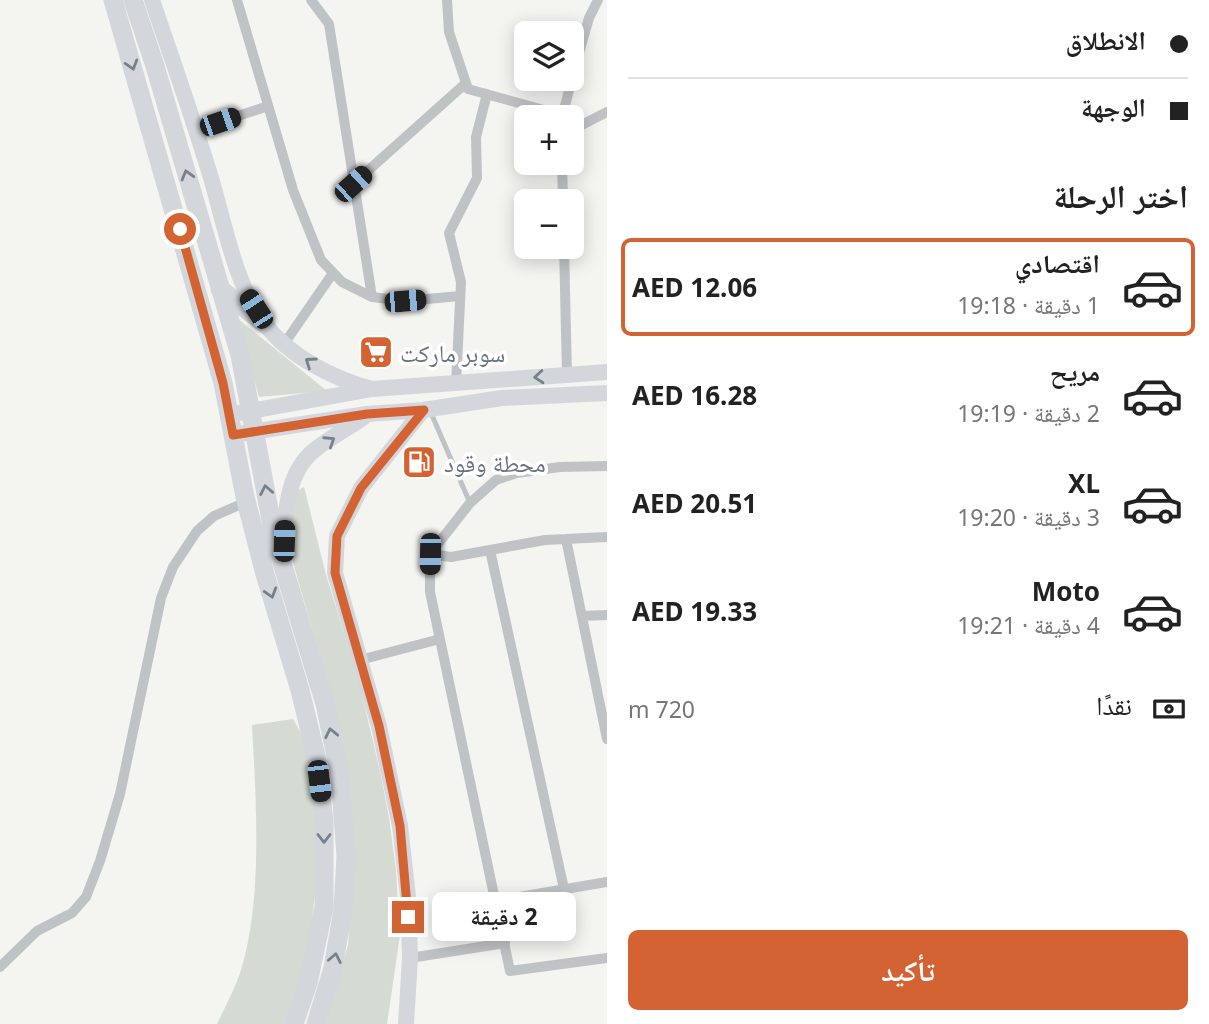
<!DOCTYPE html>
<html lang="ar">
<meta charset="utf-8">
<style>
body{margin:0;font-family:"Noto Sans","Noto Naskh Arabic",sans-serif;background:#f6f6f6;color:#222;direction:rtl;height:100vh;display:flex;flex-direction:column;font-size:26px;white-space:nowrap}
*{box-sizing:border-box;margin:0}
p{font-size:23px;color:#767676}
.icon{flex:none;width:38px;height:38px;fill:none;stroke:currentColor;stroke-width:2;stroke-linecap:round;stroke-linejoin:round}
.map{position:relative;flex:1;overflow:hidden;direction:ltr}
.side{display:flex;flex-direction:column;background:#fff;width:602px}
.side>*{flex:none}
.banner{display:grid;align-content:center;height:154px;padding:0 21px;background:#fff}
.controls{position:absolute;left:514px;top:21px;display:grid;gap:14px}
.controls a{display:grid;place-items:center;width:70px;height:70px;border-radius:10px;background:#fff;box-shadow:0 4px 18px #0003;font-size:35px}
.end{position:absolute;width:32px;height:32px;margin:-16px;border:9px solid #d36333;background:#fff;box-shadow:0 0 0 4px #fff}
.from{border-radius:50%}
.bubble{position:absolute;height:49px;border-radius:10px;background:#fff;box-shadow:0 4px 18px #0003;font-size:23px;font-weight:700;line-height:49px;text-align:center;direction:rtl}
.car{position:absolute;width:21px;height:42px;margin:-21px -10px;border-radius:9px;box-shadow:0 0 5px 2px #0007;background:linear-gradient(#222 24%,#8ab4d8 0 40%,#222 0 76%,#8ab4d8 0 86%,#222 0)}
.banner b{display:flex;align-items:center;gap:24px;height:66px;font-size:26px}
.banner b+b{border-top:2px solid #e0e0e0}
.banner i{width:18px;height:18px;background:#222}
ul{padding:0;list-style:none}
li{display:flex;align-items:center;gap:21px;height:98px;margin:0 14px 10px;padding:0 7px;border:4px solid transparent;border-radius:10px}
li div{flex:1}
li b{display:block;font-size:26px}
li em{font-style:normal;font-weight:700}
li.current{border-color:#d36333}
li>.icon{width:63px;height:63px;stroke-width:1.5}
h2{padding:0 21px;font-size:32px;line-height:84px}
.pay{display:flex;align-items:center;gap:18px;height:77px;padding:0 21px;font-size:26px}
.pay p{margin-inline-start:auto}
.cta{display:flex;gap:14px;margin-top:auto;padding:14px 21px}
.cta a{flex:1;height:80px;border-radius:10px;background:#d36333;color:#fff;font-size:28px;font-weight:700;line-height:80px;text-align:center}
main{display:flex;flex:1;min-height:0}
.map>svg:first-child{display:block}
.green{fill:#d5dbd2}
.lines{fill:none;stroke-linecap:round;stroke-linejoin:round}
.lane{stroke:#c0c3c6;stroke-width:5}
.street{stroke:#c0c3c6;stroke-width:10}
.secondary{stroke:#d3d7db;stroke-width:16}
.highway{stroke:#d3d7db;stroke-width:19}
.oneway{stroke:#76818d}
.route{stroke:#d36333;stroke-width:9}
.labels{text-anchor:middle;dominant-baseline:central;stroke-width:7;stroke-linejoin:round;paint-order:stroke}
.poi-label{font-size:24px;fill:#66727f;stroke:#fff;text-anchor:start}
</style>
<main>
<section class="side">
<div class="banner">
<b><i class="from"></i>الانطلاق</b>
<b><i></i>الوجهة</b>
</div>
<h2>اختر الرحلة</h2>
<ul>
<li class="current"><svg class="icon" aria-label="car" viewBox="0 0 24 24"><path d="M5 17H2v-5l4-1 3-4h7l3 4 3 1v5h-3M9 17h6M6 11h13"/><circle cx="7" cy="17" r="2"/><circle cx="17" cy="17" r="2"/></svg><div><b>اقتصادي</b><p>1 دقيقة · 19:18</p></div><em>AED 12.06</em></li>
<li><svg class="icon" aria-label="car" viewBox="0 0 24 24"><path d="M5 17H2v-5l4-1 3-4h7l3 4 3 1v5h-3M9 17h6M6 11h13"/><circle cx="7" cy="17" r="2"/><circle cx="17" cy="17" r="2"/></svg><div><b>مريح</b><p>2 دقيقة · 19:19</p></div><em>AED 16.28</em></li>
<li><svg class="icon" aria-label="car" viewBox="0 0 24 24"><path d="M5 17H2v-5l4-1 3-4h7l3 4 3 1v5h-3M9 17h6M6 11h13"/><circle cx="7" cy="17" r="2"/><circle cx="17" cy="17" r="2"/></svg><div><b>XL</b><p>3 دقيقة · 19:20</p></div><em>AED 20.51</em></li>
<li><svg class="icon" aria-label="car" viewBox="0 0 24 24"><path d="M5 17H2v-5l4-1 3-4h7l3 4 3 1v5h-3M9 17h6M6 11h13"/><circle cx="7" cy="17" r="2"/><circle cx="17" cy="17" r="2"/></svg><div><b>Moto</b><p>4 دقيقة · 19:21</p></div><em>AED 19.33</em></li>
</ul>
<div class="pay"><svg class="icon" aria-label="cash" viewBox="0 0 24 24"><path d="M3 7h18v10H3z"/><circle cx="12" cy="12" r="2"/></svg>نقدًا<p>720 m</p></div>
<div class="cta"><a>تأكيد</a></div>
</section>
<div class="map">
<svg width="607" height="1024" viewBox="0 0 607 1024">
<rect width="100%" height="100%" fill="#f4f4f1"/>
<path class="green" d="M237,318L327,391L259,397Z
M304,487L326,575L358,678L380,771L389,818L396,870L400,935L387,1024H325L348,945L354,863L317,646L292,559L291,526L297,491Z
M293,719L306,742L317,818L316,884L310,940L288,1024H217C225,1007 235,989 241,970C263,899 256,800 252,725Z"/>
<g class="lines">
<path class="lane" d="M431,413L470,503"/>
<path class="street" d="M237,0L293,190L321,260L342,282L372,297L405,301L460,296
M311,0L329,24L372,297
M447,0L449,32L468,89L562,115
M572,77L589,18L598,0
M562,117L572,79
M196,130L268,106
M572,130L607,112
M562,163L563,201
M353,184L466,83
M564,247L567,374
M284,344L333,273
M456,384L461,282L449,233L477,178L476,137L487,94
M607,466L560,467L517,473L496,480L470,503L430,554V592L510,971L607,958
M566,539L607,739
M490,550L564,889
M430,554L451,557L545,540L607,537
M582,616L607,615
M360,660L440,639
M496,901L607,882
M410,958L505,943
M0,967L37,931L72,913L86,897L100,861L120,794L161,598L173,567L197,531L214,516L246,502"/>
<path class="secondary" d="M152,0C172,59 193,118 211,178C225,225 235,284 264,323C290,357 332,378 372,389
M229,415L372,389L607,372
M233,435L367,414L423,410L502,398L607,393
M284,556C285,523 284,479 310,454C322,442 349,428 364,417
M406,1024L410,958L408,897L400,826L379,726L335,573L337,536L361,488L423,410"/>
<path class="highway" d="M113,0L223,383L245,497L265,574L300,690L317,760L324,821V907L308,983L294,1024
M133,0L155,66L240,355L274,536L325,704L340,775L346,856L343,910L333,968L316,1024
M220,289L265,324"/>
</g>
<defs><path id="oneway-chevron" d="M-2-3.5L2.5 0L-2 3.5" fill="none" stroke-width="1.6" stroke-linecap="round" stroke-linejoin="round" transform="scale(1.75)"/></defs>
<g class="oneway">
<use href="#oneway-chevron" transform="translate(132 65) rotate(73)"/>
<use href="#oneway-chevron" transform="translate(187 175) rotate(-106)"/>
<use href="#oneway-chevron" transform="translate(310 362) rotate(-145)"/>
<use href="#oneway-chevron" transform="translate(539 377) rotate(175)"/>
<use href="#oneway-chevron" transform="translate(330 441) rotate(-33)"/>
<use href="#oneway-chevron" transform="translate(266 490) rotate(-101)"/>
<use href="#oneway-chevron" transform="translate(271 593) rotate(73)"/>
<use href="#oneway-chevron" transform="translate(331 733) rotate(-102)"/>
<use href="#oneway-chevron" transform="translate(324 838) rotate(90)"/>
<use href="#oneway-chevron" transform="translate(335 958) rotate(-79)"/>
</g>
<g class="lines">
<path class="route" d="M180,229L223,383L233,435L367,414L424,410L361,488L337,536L335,573L379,726L400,826L408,917"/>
</g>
<defs>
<g id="supermarket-square" transform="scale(1.75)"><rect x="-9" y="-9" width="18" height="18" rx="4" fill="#d36333" stroke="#fff"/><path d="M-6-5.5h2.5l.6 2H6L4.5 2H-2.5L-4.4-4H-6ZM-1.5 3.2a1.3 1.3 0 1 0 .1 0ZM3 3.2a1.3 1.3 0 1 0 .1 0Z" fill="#fff"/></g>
<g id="fuel-square" transform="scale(1.75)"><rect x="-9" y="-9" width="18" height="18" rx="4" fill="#d36333" stroke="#fff"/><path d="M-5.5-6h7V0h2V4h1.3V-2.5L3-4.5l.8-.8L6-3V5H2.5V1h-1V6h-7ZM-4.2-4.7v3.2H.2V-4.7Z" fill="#fff"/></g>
</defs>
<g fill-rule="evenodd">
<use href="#supermarket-square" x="376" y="352"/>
<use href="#fuel-square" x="419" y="462"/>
</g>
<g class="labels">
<g class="poi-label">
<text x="400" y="352">سوبر ماركت</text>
<text x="444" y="462">محطة وقود</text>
</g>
</g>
</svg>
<div class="controls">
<a><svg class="icon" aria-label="layers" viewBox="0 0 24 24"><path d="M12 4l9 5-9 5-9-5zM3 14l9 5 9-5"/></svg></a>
<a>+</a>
<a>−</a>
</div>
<i class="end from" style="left:180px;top:229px"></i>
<i class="end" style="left:408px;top:917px"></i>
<div class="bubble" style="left:432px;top:892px;width:144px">2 دقيقة</div>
<i class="car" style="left:220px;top:122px;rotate:71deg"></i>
<i class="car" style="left:353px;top:184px;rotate:48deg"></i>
<i class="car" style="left:405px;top:301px;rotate:85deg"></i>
<i class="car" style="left:256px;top:309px;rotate:327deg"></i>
<i class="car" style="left:284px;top:541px;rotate:2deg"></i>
<i class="car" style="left:430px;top:554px;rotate:181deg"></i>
<i class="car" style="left:319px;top:781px;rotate:173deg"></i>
</div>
</main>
